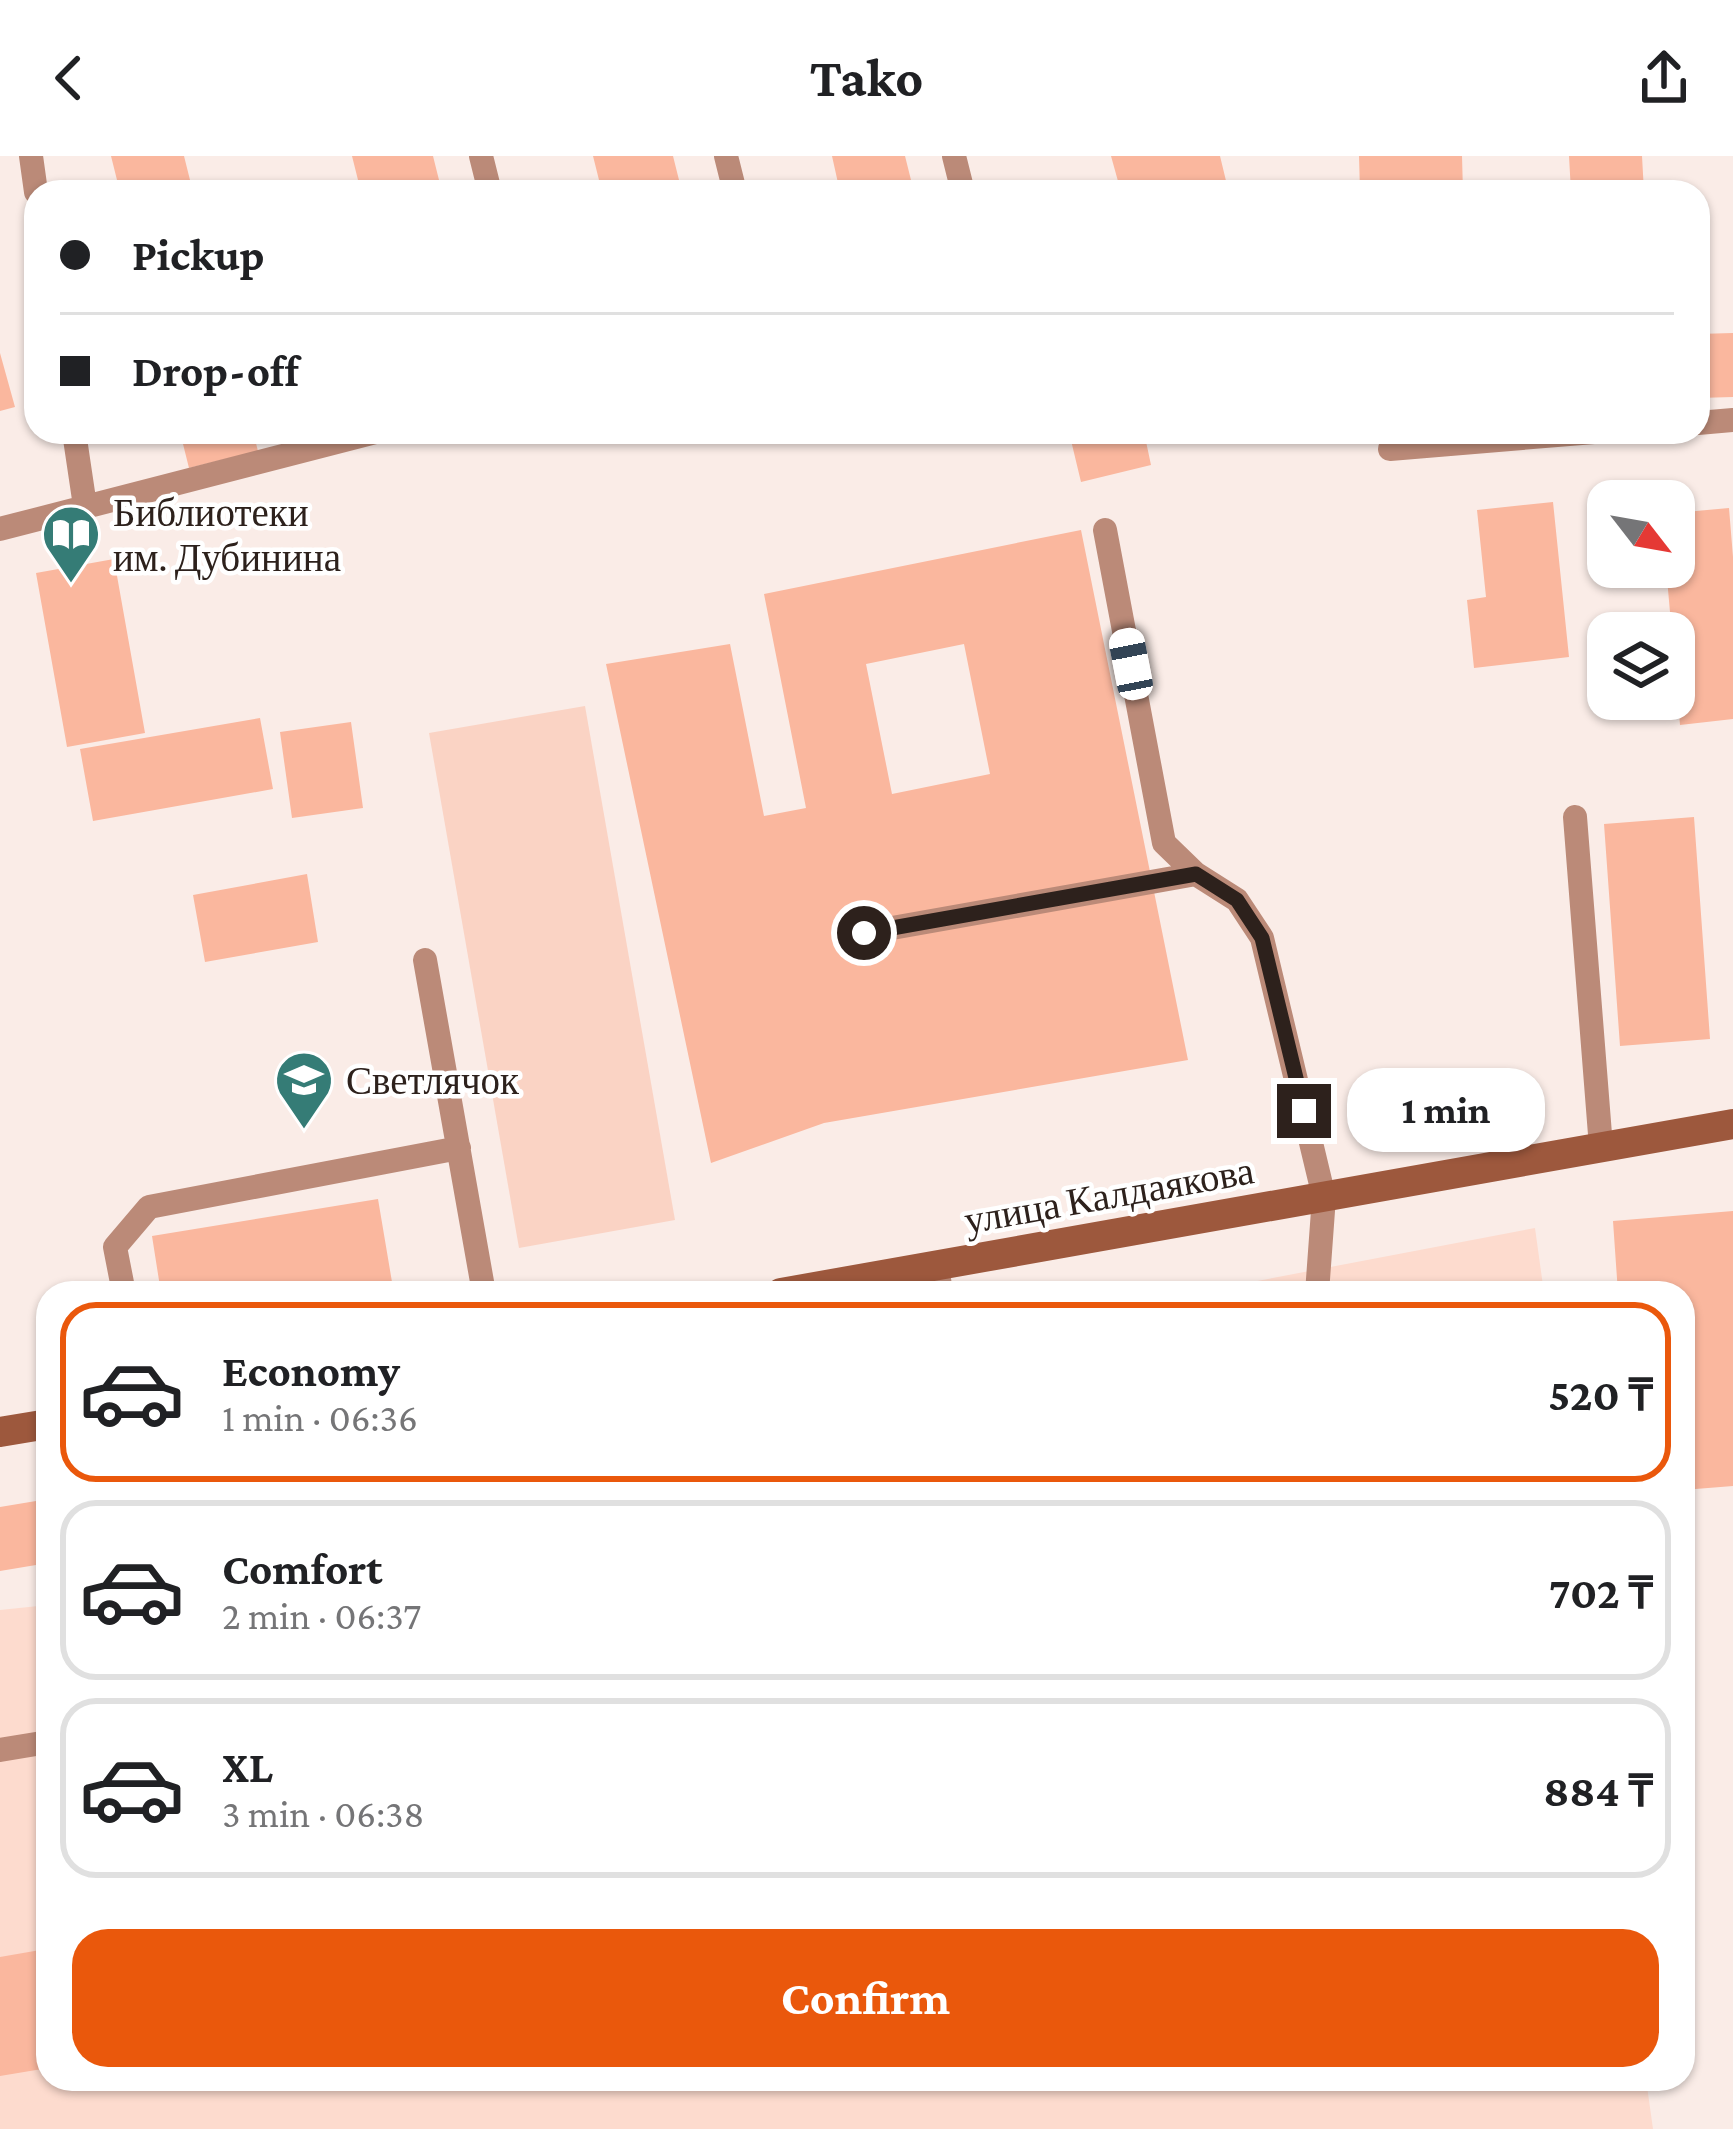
<!DOCTYPE html>
<meta charset="utf-8">
<style>
body{margin:0;font-family:"Crimson Pro",serif;background:#f6f6f6;color:#202124;height:100vh;display:flex;flex-direction:column;font-size:45px;white-space:nowrap}
*{box-sizing:border-box;margin:0}
p{font-size:39px;color:#757577}
.icon{flex:none;width:66px;height:66px;fill:none;stroke:currentColor;stroke-width:2;stroke-linecap:round;stroke-linejoin:round}
.map{position:relative;flex:1;overflow:hidden}
.details{position:absolute;left:36px;top:1125px;width:1659px;height:810px;display:flex;flex-direction:column;background:#fff;border-radius:36px;box-shadow:0 3px 9px #0004}
.details>*{flex:none}
.top-card{position:absolute;left:24px;top:24px;width:1686px;height:264px;border-radius:36px;box-shadow:0 3px 9px #0004;display:grid;align-content:center;height:264px;padding:0 36px;background:#fff}
.needle{width:78px;rotate:121deg}
.buttons{position:absolute;left:1587px;top:324px;display:grid;gap:24px}
.buttons a{display:grid;place-items:center;width:108px;height:108px;border-radius:24px;background:#fff;box-shadow:0 3px 9px #0004;font-size:60px}
.end{position:absolute;width:54px;height:54px;margin:-27px;border:15px solid #2d211c;background:#fff;box-shadow:0 0 0 6px #fff}
.from{border-radius:50%}
.bubble{position:absolute;height:84px;border-radius:36px;background:#fff;box-shadow:0 3px 9px #0004;font-size:39px;font-weight:700;line-height:84px;text-align:center}
.car{position:absolute;width:36px;height:72px;margin:-36px -18px;border-radius:15px;box-shadow:0 0 9px 3px #0007;background:linear-gradient(#fff 24%,#345 0 40%,#fff 0 76%,#345 0 86%,#fff 0)}
.top-card b{display:flex;align-items:center;gap:42px;height:114px;font-size:45px}
.top-card b+b{border-top:3px solid #e0e0e0}
.top-card i{width:30px;height:30px;background:#202124}
ul{padding:21px 0 0;list-style:none}
li{display:flex;align-items:center;gap:36px;height:180px;margin:0 24px 18px;padding:0 12px;border:6px solid #e0e0e0;border-radius:36px}
li div{flex:1}
li b{display:block;font-size:45px}
li em{font-style:normal;font-weight:700}
li.selected{border-color:#ea580c}
li>.icon{width:108px;height:108px;stroke-width:1.5}
.cta{display:flex;gap:24px;margin-top:auto;padding:24px 36px}
.cta a{flex:1;height:138px;border-radius:36px;background:#ea580c;color:#fff;font-size:48px;font-weight:700;line-height:138px;text-align:center}
header{display:flex;justify-content:space-between;align-items:center;height:156px;padding:0 36px;background:#fff;font-size:54px;font-weight:700}
.map>svg:first-child{display:block}
.built{fill:#fddbce}
.green{fill:#fad3c4}
.building{fill:#fab79e;fill-rule:evenodd}
.lines{fill:none;stroke-linecap:round;stroke-linejoin:round}
.lane{stroke:#bb8a78;stroke-width:24}
.secondary{stroke:#9d583d;stroke-width:30}
.route{stroke:#2d211c;stroke-width:15}
.labels{text-anchor:middle;dominant-baseline:central;stroke-width:9;stroke-linejoin:round;paint-order:stroke}
.poi-label{font-size:39px;fill:#2d211c;stroke:#fff;text-anchor:start}
.street-label{font-size:39px;fill:#2d211c;stroke:#fff}
</style>
<header><svg class="icon" aria-label="back" viewBox="0 0 24 24"><path d="M15 5l-7 7 7 7"/></svg>Tako<svg class="icon" aria-label="share" viewBox="0 0 24 24"><path d="M12 15V3M7 8l5-5 5 5M5 13v7h14v-7"/></svg></header>
<div class="map">
<svg width="1733" height="1973" viewBox="0 0 1733 1973">
<rect width="100%" height="100%" fill="#faece7"/>
<path class="built" d="M1535,1072L1544,1137H1194Z
M48,1449V1923H1646L1653,1973H0V1454Z"/>
<path class="green" d="M585,550L675,1064L519,1092L429,577Z"/>
<path class="building" d="M111,0H184L193,36H120Z
M352,0H433L442,36H361Z
M593,0H673L682,36H602Z
M832,0H905L914,36H840Z
M1111,0H1220L1228,33L1121,36Z
M1359,0H1462L1463,36H1360Z
M1569,0H1642L1644,36H1571Z
M1733,177V241L1698,242V178Z
M0,197L15,251L0,255Z
M180,276H253L258,295L189,312Z
M1069,276H1144L1151,309L1081,326Z
M1553,346L1569,501L1474,512L1467,444L1486,441L1477,354Z
M1729,352L1733,401V563L1680,569L1666,411H1674V357Z
M1081,374L1188,904L824,967L711,1007L606,508L730,488L764,660L806,652L764,438ZM964,488L990,618L892,638L866,508Z
M114,403L145,577L67,591L36,417Z
M260,562L273,633L93,665L80,593Z
M351,566L363,652L292,662L280,576Z
M1694,661L1710,883L1620,890L1604,668Z
M307,718L318,786L205,806L193,739Z
M378,1043L392,1126L325,1137H161L152,1080Z
M1733,1055V1330L1683,1334V1137H1618L1613,1065Z
M48,1343V1407L0,1415V1351Z
M46,1793L48,1912L0,1920V1801Z"/>
<g class="lines">
<path class="lane" d="M31,0L36,36
M481,0L490,36
M726,0L735,36
M954,0L963,36
M1698,267L1733,264
M74,276L85,350
M1390,293L1594,276
M0,373L376,276
M1105,374L1164,687L1196,718L1237,744L1262,782L1324,1041L1317,1137
M1575,661L1601,991
M864,777L1196,718
M425,804L484,1137
M937,1109L941,1137
M124,1137L115,1091L149,1051L459,992
M0,1594L48,1586"/>
<path class="secondary" d="M781,1137L1733,968
M0,1276L48,1268"/>
</g>
<g class="lines">
<path class="route" d="M864,777L1196,718L1237,744L1262,782L1304,955"/>
</g>
<defs>
<g id="library-pin" transform="scale(3)"><path d="M0 17L-7.5 6A9.5 9.5 0 1 1 7.5 6Z" fill="#357c76" stroke="#fff"/><path d="M-6-4Q-3-5.5-.7-3.5V5Q-3 3-6 4ZM6-4Q3-5.5 .7-3.5V5Q3 3 6 4Z" fill="#fff"/></g>
<g id="school-pin" transform="scale(3)"><path d="M0 17L-7.5 6A9.5 9.5 0 1 1 7.5 6Z" fill="#357c76" stroke="#fff"/><path d="M0-5L7-2L0 1L-7-2ZM-4 1L0 2.5L4 1V4Q0 6-4 4Z" fill="#fff"/></g>
</defs>
<g fill-rule="evenodd">
<use href="#library-pin" x="71" y="378"/>
<use href="#school-pin" x="304" y="924"/>
</g>
<g class="labels">
<g class="poi-label">
<text x="113" y="356">Библиотеки<tspan x="113" dy="45">им. Дубинина</tspan></text>
<text x="346" y="924">Светлячок</text>
</g>
<g class="street-label">
<text transform="translate(1109 1039) rotate(-10)">улица Калдаякова</text>
</g>
</g>
</svg>
<div class="buttons">
<a><svg class="needle" viewBox="-14 -14 28 28"><path d="M0-13l5 13h-10z" fill="#e53935"/><path d="M0 13l5-13h-10z" fill="#757577"/></svg></a>
<a><svg class="icon" aria-label="layers" viewBox="0 0 24 24"><path d="M12 4l9 5-9 5-9-5zM3 14l9 5 9-5"/></svg></a>
</div>
<i class="end from" style="left:864px;top:777px"></i>
<i class="end" style="left:1304px;top:955px"></i>
<div class="bubble" style="left:1347px;top:912px;width:198px">1 min</div>
<i class="car" style="left:1131px;top:508px;rotate:349deg"></i>
<div class="top-card">
<b><i class="from"></i>Pickup</b>
<b><i></i>Drop-off</b>
</div>
<section class="details">
<ul>
<li class="selected"><svg class="icon" aria-label="car" viewBox="0 0 24 24"><path d="M5 17H2v-5l4-1 3-4h7l3 4 3 1v5h-3M9 17h6M6 11h13"/><circle cx="7" cy="17" r="2"/><circle cx="17" cy="17" r="2"/></svg><div><b>Economy</b><p>1 min · 06:36</p></div><em>520 ₸</em></li>
<li><svg class="icon" aria-label="car" viewBox="0 0 24 24"><path d="M5 17H2v-5l4-1 3-4h7l3 4 3 1v5h-3M9 17h6M6 11h13"/><circle cx="7" cy="17" r="2"/><circle cx="17" cy="17" r="2"/></svg><div><b>Comfort</b><p>2 min · 06:37</p></div><em>702 ₸</em></li>
<li><svg class="icon" aria-label="car" viewBox="0 0 24 24"><path d="M5 17H2v-5l4-1 3-4h7l3 4 3 1v5h-3M9 17h6M6 11h13"/><circle cx="7" cy="17" r="2"/><circle cx="17" cy="17" r="2"/></svg><div><b>XL</b><p>3 min · 06:38</p></div><em>884 ₸</em></li>
</ul>
<div class="cta"><a>Confirm</a></div>
</section>
</div>
